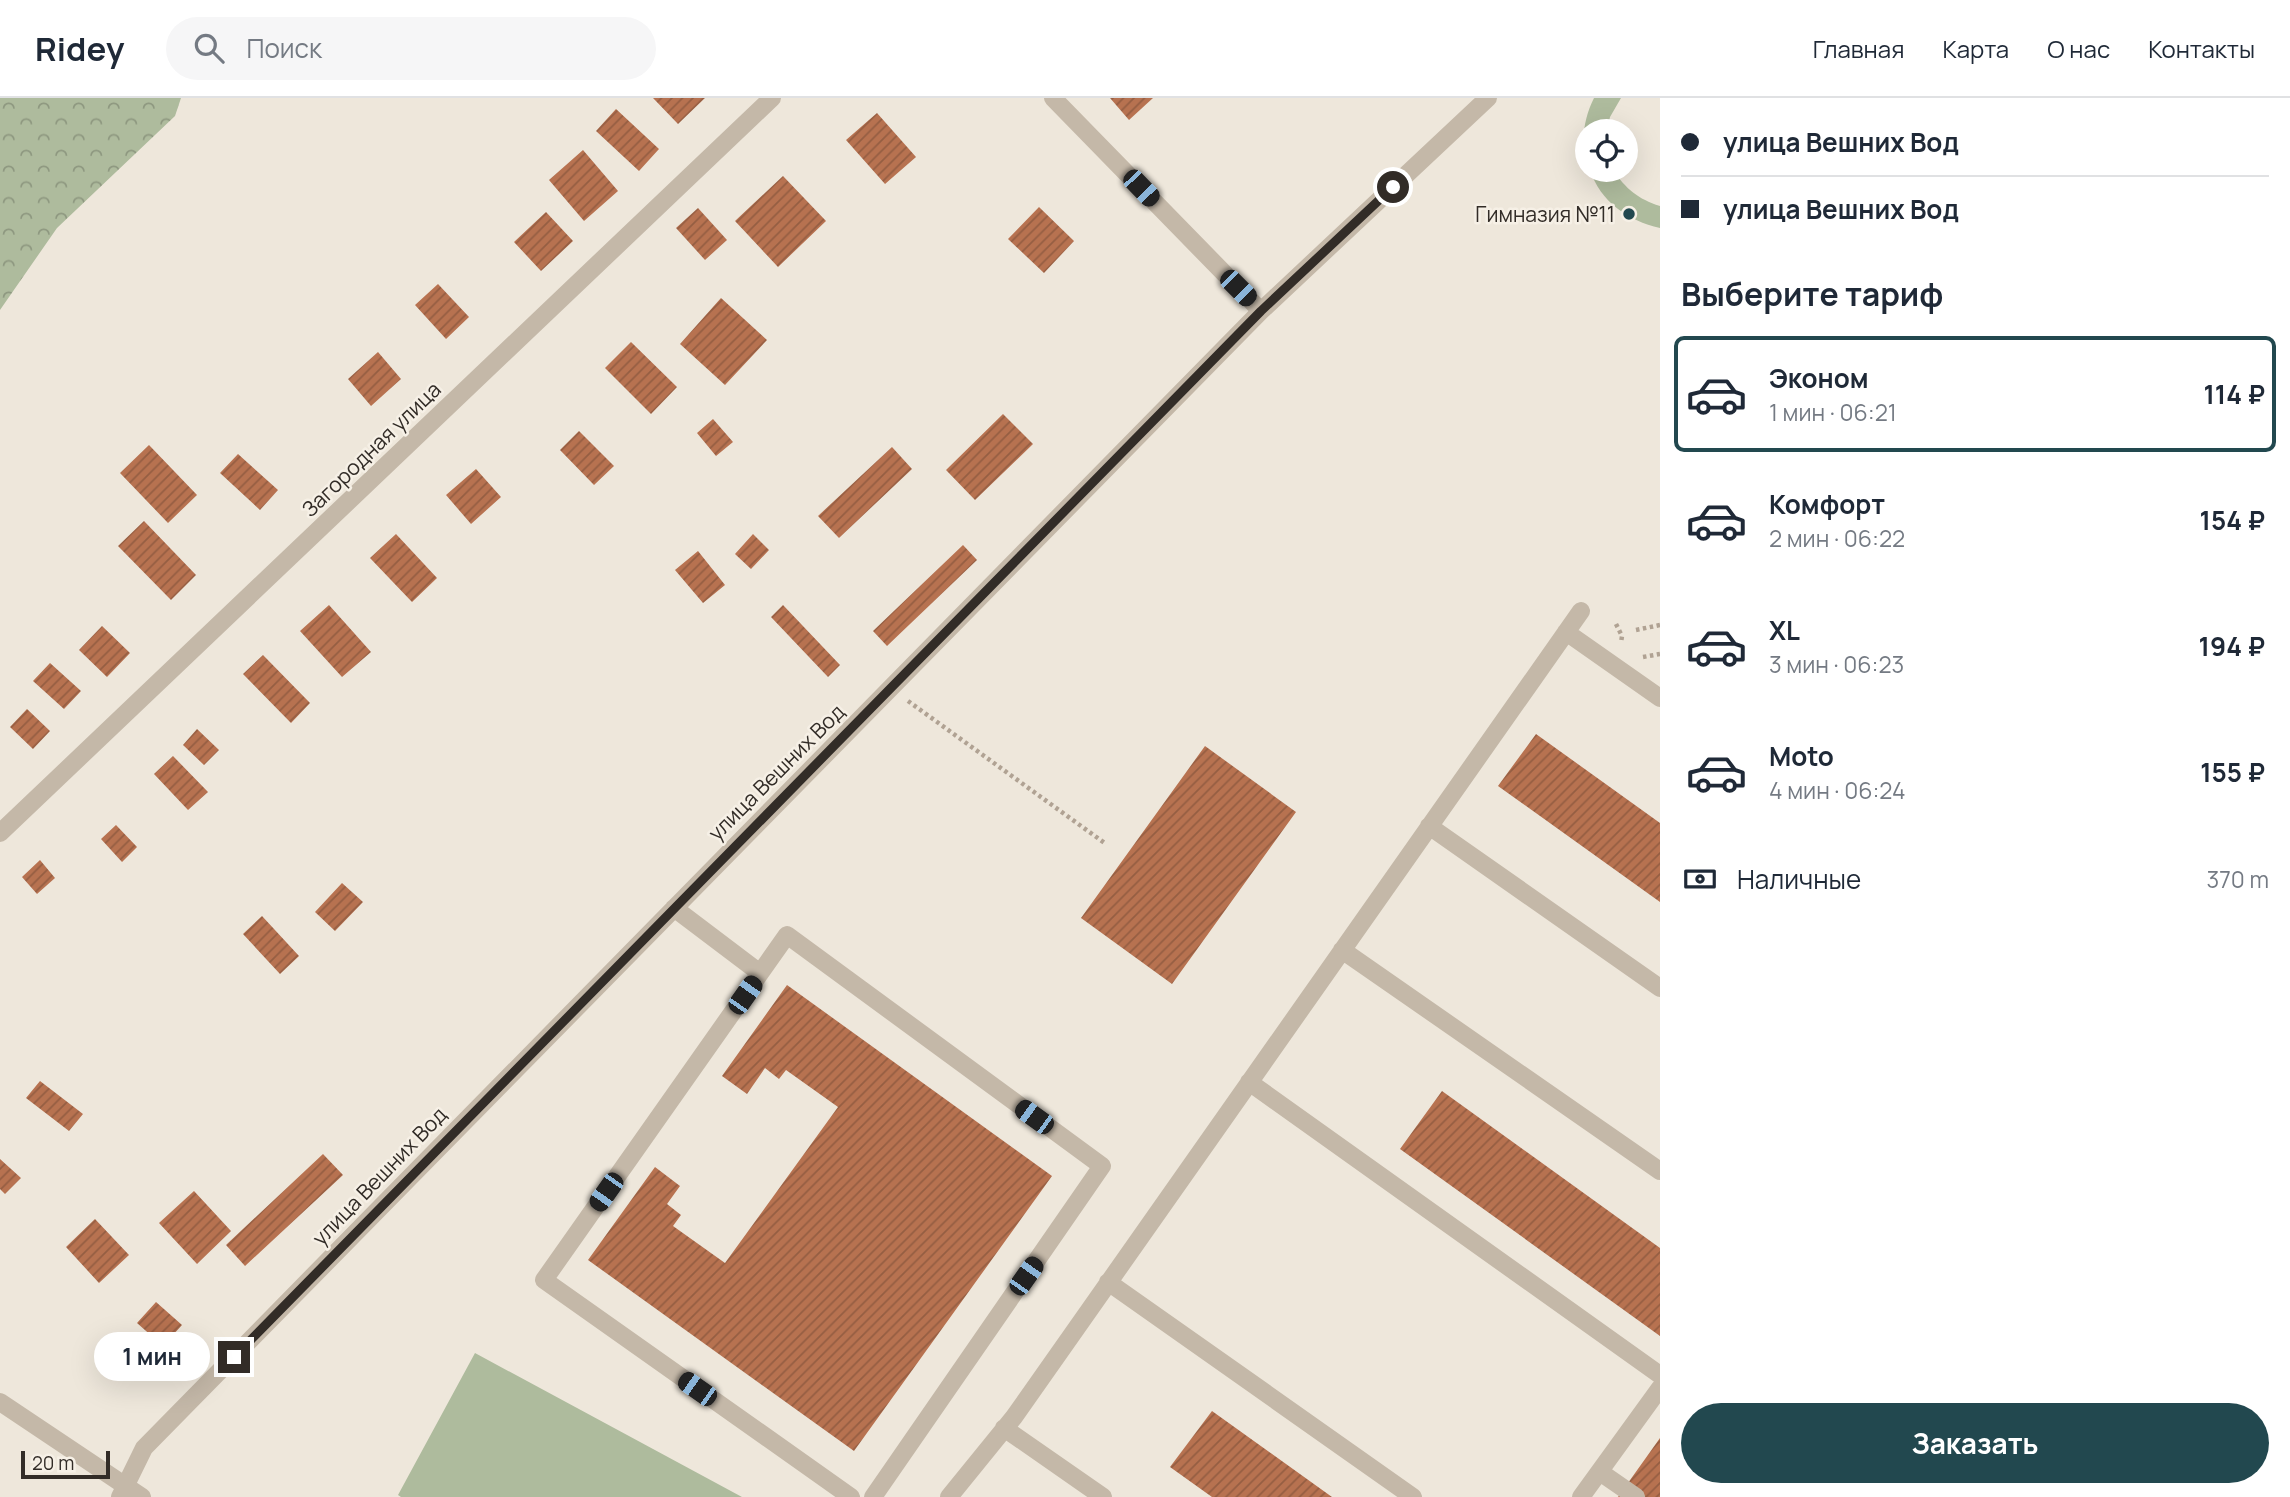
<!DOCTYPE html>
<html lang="ru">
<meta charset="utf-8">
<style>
body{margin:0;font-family:Manrope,sans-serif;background:#f6f6f7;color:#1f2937;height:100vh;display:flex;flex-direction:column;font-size:26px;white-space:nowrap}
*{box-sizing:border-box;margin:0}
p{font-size:23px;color:#747a83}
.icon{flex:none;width:38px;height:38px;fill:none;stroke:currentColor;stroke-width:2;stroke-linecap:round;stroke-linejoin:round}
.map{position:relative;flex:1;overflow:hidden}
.details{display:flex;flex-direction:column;background:#fff;width:630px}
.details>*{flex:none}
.guide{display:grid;align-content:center;height:154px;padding:0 21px;background:#fff}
.fabs{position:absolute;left:1575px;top:21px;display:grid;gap:14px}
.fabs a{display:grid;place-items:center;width:63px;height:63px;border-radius:50%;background:#fff;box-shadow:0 7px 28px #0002;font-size:35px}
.scale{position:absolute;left:21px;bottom:18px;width:89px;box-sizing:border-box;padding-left:7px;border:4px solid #322c27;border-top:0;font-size:19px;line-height:24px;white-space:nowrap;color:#322c27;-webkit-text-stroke:5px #f6f0e6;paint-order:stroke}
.end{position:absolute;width:32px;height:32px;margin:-16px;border:9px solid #322c27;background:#fff;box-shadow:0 0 0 4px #fff}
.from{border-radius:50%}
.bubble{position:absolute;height:49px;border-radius:24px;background:#fff;box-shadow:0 7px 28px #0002;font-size:23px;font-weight:700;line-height:49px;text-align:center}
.car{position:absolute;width:21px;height:42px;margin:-21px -10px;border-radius:9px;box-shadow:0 0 5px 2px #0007;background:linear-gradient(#222 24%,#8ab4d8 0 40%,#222 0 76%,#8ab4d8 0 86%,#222 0)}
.guide b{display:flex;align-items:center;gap:24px;height:66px;font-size:26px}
.guide b+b{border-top:2px solid #e0e1e3}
.guide i{width:18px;height:18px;background:#1f2937}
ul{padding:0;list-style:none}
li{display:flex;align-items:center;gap:21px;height:116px;margin:0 14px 10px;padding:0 7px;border:4px solid transparent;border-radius:10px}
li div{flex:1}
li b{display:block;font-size:26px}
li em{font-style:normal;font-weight:700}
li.active{border-color:#22484f}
li>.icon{width:63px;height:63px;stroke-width:1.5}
h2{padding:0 21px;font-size:32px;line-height:84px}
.pay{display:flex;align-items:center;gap:18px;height:77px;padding:0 21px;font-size:26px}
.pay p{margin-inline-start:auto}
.action{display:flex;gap:14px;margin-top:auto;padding:14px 21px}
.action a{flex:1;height:80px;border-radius:42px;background:#22484f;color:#fff;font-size:28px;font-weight:700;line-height:80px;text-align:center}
header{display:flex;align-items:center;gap:42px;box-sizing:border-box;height:98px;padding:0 35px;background:#fff;border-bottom:2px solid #e0e1e3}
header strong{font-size:33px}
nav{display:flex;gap:38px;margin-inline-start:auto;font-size:24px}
.search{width:490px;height:63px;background:#f6f6f7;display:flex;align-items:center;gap:18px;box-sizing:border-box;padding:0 24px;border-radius:38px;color:#747a83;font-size:26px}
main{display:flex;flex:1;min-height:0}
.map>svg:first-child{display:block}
.forest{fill:url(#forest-crowns)}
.garden{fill:#aebb9d}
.building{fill:url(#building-hatch)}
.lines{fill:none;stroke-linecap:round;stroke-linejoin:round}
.path{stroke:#b0a293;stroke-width:4.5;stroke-dasharray:3.5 3.5;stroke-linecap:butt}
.minor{stroke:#c4b8a8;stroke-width:18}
.route{stroke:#322c27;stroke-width:9}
.poi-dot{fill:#22484f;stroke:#f6f0e6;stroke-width:2.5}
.labels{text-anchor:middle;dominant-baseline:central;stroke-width:5;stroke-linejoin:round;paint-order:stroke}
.poi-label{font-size:21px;fill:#322c27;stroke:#f6f0e6;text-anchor:end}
.street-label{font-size:21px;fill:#322c27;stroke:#f6f0e6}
</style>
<header>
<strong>Ridey</strong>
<div class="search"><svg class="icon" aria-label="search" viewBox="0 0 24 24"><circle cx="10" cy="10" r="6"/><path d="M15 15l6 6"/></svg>Поиск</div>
<nav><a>Главная</a><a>Карта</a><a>О нас</a><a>Контакты</a></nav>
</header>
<main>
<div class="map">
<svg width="1660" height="1399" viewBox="0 0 1660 1399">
<defs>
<pattern id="forest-crowns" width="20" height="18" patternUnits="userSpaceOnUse" patternTransform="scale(1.75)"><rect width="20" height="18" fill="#aebb9d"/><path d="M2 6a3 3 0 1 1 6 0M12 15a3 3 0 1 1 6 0" fill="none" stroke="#8e9880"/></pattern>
<pattern id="building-hatch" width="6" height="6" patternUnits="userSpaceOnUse" patternTransform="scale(1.75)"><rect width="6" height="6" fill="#b77250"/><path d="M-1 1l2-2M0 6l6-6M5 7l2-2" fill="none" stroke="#955e42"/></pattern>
</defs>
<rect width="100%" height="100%" fill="#eee7db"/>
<path class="forest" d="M0,0H181L175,18L57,130L0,212Z"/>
<path class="garden" d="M1594,0H1621L1610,19L1607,33H1587V65C1580,44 1584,20 1594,0Z
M1590,72H1613C1626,91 1638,101 1660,108V130C1628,123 1600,103 1590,72Z
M475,1255L742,1399H401L398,1397Z"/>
<path class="building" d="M653,0H705L678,26Z
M1110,0H1153L1129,22Z
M616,11L659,51L639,73L596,33Z
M877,15L916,59L885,86L846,42Z
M583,52L618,93L584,123L549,82Z
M783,78L826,123L778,169L735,123Z
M1039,109L1074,143L1044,175L1008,141Z
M698,110L727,142L705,162L676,130Z
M546,114L573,143L541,173L514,144Z
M438,186L469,219L446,241L415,207Z
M721,200L767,242L725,287L680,246Z
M631,244L677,289L651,316L605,270Z
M378,254L401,281L371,308L348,281Z
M1003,316L1033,346L975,402L946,372Z
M713,321L733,344L716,358L697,335Z
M579,333L614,368L594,387L560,352Z
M149,347L197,397L168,425L120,375Z
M892,349L912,371L839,440L818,418Z
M238,356L278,392L260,412L220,375Z
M476,371L501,399L471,426L446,397Z
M144,423L196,477L171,502L118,448Z
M396,436L437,480L412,504L370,460Z
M753,436L769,452L751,471L735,456Z
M963,447L977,462L887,548L873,533Z
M698,453L725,487L703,505L675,472Z
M329,507L371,554L342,579L300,533Z
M783,507L840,567L828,579L771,519Z
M102,528L130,555L107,579L79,552Z
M263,557L310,605L291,625L243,576Z
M50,565L81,593L64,611L33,583Z
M27,611L50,633L33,651L10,629Z
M197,631L219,652L204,667L183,647Z
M1536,636L1660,725V804L1498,688Z
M1205,648L1296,714L1172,886L1081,820Z
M173,658L208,694L188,712L154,676Z
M116,727L137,749L122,764L101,741Z
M40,762L55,780L37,796L22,779Z
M342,785L363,804L335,833L315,814Z
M262,818L299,858L280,876L243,836Z
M787,887L1052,1078L854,1353L588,1162L655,1069L680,1088L667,1106L681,1117L673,1128L725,1165L838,1009L786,972L779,981L765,970L747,996L722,978Z
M40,983L83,1016L69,1033L26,1000Z
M1442,993L1660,1150V1238L1400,1051Z
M323,1056L343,1077L245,1168L226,1147Z
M0,1061L21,1080L5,1096L0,1091Z
M194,1093L231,1133L197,1166L159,1125Z
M95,1121L129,1157L99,1185L66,1149Z
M156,1204L182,1227L163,1248L137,1225Z
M1212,1313L1332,1399H1212L1170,1369Z
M1660,1340V1399H1618Z"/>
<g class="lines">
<path class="path" d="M1616,526L1622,538L1621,545
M1636,532L1660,527
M1643,559L1660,556
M908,603L1106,746"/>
<path class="minor" d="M1053,0L1261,213
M1566,534L1660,600
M1429,728L1660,890
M0,735L772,0
M674,810L760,875
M1342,852L1660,1073
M1249,984L1660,1277
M1108,1184L1413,1399
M0,1304L142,1399
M1004,1330L1103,1399
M1600,1374L1636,1399
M120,1399L144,1350L1261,213L1488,0
M851,1399L544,1182L787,837L1102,1068L873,1399
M949,1399L1014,1319L1581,513
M1581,1399L1660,1290"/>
</g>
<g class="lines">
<path class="route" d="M234,1259L1261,213L1393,89"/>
</g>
<circle class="poi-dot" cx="1629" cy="116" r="7"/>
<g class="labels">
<g class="poi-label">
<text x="1615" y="116">Гимназия №11</text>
</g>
<g class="street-label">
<text transform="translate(371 351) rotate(-44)">Загородная улица</text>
<text transform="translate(776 674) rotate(-45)">улица Вешних Вод</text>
<text transform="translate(379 1078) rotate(-46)">улица Вешних Вод</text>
</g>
</g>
</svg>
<div class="fabs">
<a><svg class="icon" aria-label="locate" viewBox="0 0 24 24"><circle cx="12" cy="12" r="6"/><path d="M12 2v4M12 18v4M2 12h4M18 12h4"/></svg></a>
</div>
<div class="scale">20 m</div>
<i class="end from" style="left:1393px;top:89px"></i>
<i class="end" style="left:234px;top:1259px"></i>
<div class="bubble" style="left:94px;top:1234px;width:116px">1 мин</div>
<i class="car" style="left:1141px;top:90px;rotate:136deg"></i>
<i class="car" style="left:1238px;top:190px;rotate:135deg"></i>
<i class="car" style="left:745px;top:897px;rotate:35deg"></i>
<i class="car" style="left:1034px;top:1019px;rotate:306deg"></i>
<i class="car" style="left:606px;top:1094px;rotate:215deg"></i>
<i class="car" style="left:1026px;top:1178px;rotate:35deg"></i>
<i class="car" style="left:697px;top:1291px;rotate:305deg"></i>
</div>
<section class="details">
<div class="guide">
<b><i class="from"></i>улица Вешних Вод</b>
<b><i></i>улица Вешних Вод</b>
</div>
<h2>Выберите тариф</h2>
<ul>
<li class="active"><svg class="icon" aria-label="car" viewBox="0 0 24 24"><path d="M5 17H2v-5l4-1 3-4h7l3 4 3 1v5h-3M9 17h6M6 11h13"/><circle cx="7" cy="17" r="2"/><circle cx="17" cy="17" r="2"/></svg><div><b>Эконом</b><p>1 мин · 06:21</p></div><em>114 ₽</em></li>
<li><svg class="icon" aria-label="car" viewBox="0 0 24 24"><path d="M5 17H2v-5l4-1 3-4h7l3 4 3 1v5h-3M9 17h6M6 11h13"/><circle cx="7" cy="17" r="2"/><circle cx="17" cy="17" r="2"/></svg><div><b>Комфорт</b><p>2 мин · 06:22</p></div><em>154 ₽</em></li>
<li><svg class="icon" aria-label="car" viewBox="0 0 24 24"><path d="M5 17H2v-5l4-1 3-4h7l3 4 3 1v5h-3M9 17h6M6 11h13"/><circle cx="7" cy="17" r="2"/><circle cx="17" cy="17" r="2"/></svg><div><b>XL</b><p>3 мин · 06:23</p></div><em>194 ₽</em></li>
<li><svg class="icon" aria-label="car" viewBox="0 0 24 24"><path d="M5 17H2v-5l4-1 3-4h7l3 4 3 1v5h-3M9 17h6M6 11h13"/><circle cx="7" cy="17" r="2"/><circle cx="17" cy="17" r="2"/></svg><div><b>Moto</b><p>4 мин · 06:24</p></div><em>155 ₽</em></li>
</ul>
<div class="pay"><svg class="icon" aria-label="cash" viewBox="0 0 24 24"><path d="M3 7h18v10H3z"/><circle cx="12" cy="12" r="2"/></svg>Наличные<p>370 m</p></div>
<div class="action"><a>Заказать</a></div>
</section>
</main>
